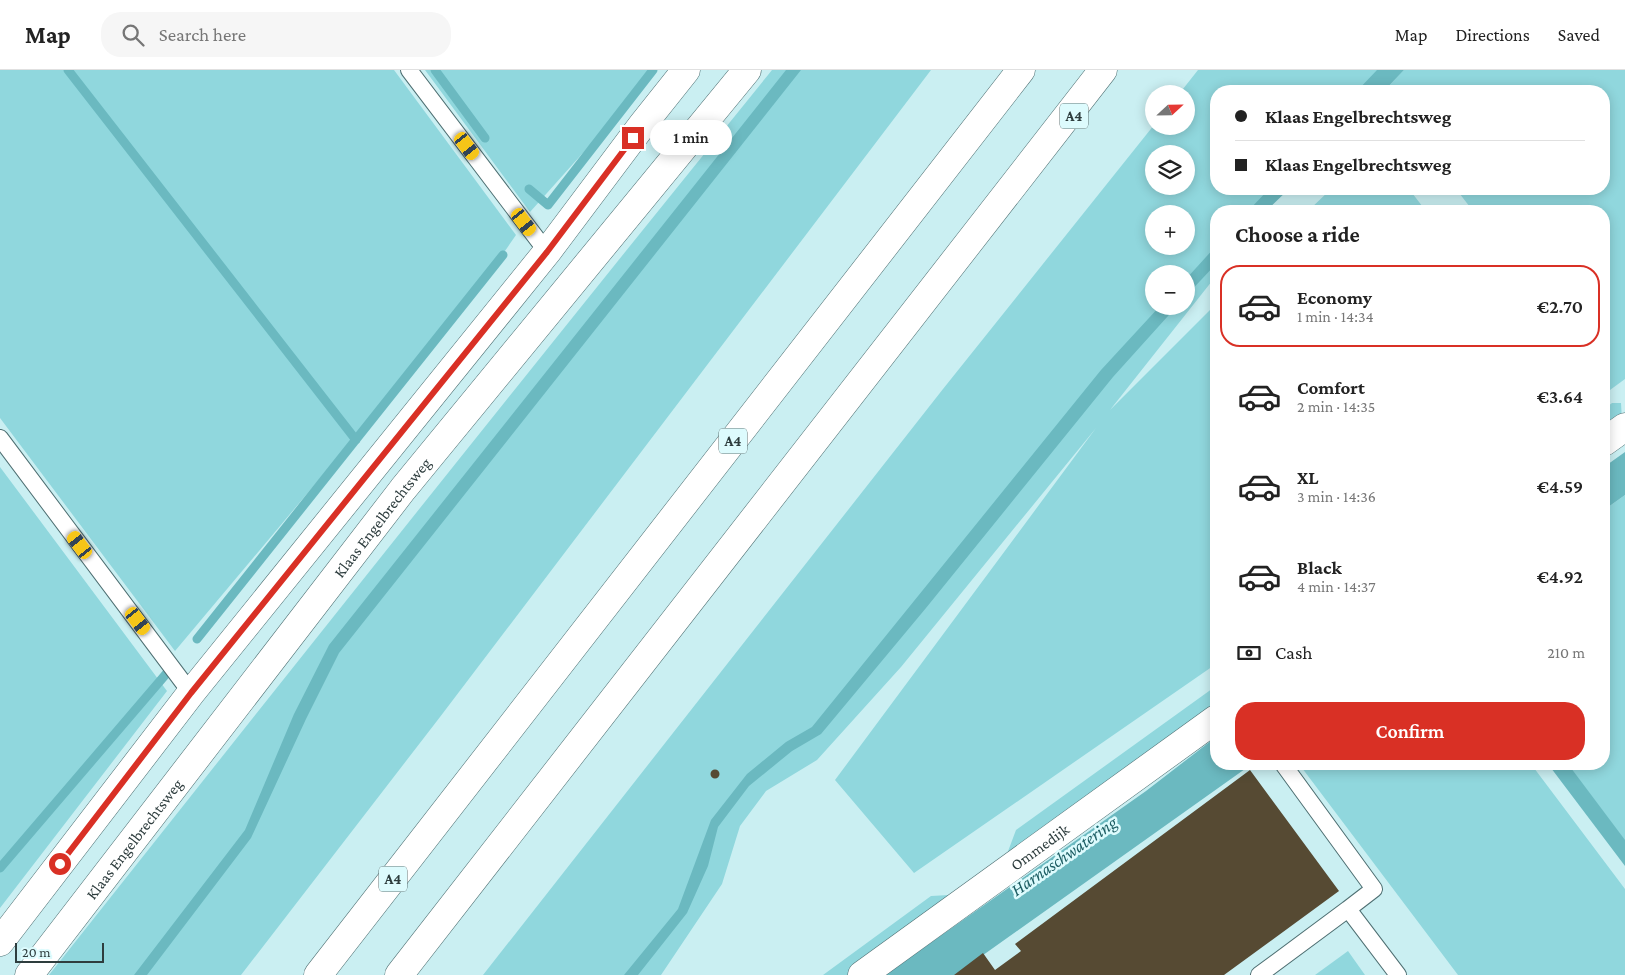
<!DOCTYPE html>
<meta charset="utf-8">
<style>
body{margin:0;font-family:"Crimson Pro",serif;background:#f6f6f6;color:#222;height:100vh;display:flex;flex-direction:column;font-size:19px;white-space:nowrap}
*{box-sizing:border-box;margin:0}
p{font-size:16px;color:#767676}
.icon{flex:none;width:28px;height:28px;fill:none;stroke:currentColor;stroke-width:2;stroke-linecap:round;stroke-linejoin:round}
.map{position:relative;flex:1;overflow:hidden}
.sheet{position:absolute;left:1210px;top:135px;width:400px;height:565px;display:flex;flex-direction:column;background:#fff;border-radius:20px;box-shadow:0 2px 12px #0003}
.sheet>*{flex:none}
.guide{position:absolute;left:1210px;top:15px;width:400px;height:110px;border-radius:20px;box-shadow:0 2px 12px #0003;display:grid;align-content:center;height:110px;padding:0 25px;background:#fff}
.needle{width:32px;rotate:68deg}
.fabs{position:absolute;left:1145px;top:15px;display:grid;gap:10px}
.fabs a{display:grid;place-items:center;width:50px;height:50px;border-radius:50%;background:#fff;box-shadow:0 2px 12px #0003;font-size:25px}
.scale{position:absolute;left:15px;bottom:12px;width:89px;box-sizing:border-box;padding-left:5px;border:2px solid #2e3d3e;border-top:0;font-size:14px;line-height:18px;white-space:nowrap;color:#2e3d3e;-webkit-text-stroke:4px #ddfbfd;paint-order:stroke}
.end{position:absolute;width:22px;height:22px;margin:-11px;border:6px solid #d93025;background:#fff;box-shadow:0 0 0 2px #fff}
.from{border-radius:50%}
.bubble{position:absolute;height:35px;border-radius:18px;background:#fff;box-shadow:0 2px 12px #0003;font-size:16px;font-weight:600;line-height:35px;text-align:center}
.car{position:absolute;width:15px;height:30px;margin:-15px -8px;border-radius:6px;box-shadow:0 0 4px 1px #0007;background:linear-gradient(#f5c518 24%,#345 0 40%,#f5c518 0 76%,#345 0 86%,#f5c518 0)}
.guide b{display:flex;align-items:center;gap:18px;height:48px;font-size:19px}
.guide b+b{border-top:1px solid #e0e0e0}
.guide i{width:12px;height:12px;background:#222}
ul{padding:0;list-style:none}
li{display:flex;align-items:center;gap:15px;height:82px;margin:0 10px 8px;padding:0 15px;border:2px solid transparent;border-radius:20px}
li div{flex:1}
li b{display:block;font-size:19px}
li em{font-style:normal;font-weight:600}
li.active{border-color:#d93025}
li>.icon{width:45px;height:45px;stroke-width:1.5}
h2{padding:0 25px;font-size:22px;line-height:60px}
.pay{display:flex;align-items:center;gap:12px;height:55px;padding:0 25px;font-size:19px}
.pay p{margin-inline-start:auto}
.button{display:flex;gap:10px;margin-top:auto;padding:10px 25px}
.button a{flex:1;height:58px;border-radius:20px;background:#d93025;color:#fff;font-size:20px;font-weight:600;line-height:58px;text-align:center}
header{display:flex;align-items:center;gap:30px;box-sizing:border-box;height:70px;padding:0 25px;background:#fff;border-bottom:1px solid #e0e0e0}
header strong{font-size:24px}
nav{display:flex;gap:28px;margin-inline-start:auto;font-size:18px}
.search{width:350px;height:45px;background:#f6f6f6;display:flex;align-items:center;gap:12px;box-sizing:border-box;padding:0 18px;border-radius:20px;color:#767676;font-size:19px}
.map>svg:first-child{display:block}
.green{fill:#90d7dd;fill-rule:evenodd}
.water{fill:#6bb9c0}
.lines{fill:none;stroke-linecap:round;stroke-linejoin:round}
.stream{stroke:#6bb9c0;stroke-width:9}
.building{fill:#564a33}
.lane-casing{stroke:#4e6f72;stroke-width:18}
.street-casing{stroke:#4e6f72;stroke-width:29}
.secondary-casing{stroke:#4e6f72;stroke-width:29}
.highway-casing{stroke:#4e6f72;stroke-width:29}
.lane{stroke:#fff;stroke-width:16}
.street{stroke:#fff;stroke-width:28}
.secondary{stroke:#fff;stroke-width:28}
.highway{stroke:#fff;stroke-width:28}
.route{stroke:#d93025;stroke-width:6}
.labels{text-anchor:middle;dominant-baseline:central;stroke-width:5;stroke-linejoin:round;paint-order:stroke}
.shield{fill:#ddfbfd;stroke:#627677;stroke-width:1}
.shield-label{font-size:15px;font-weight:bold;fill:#2e3d3e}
.street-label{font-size:16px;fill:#2e3d3e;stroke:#ddfbfd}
.water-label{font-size:18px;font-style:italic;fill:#1c5d63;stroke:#ddfbfd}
</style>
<header>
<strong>Map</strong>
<div class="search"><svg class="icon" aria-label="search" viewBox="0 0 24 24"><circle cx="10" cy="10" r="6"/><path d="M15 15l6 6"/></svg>Search here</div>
<nav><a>Map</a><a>Directions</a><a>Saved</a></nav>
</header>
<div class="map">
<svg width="1625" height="905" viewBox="0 0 1625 905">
<rect width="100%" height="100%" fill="#caeff2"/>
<path class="green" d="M0,0H394L516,165L478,220L175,581L0,348Z
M425,0H657L530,142Z
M772,0H931L440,647L241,905H49C289,602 529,300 772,0Z
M1198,0H1379L1362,21H1216V119H1285L1267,141H1216V206L1110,340L1216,234V594L914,803L835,710L1096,358L901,597L817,690L766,721L740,756L722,814L661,905H483L943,319L1154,55L1186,56V24H1179ZM1154,84H1186V116H1154ZM1154,144H1186V176H1154ZM1154,204H1186V236H1154Z
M1404,0H1625V309L1610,320L1604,312V141H1473L1456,119H1604V21H1384Z
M1331,119H1409L1426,141H1308Z
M1612,333H1621L1622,350L1604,363V339Z
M0,397L167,621L0,838Z
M1625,425V794L1550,694H1604V440Z
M1216,616V641L1007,784L1016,760Z
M1299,694H1531L1625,819V905H1458Z
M949,825L943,838L852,905H823L931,826Z
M1348,881L1365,905H1315Z"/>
<path class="water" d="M786,0H801L339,583L306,649L251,768L147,905H134L245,760L294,644L329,575Z
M1377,0H1404L1384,21H1357Z
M1269,119H1289L1266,141H1248Z
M1216,176V194L1186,226V209Z
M1160,236H1177L1113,307L926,538L821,664L792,681L749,716L718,757L708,796L687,843L638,905H624L678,839L711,750L747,704L786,672L812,657L1101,300Z
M1625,382V425L1604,440V397Z
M1216,667V694H1252L955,905H885L1146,721Z
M1548,694H1568L1625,770V796Z"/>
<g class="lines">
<path class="stream" d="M68,0L356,370
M435,0L485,68
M529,119L548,135L653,0
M197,569L503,185
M0,798L172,597"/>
</g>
<path class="building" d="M710.5 704a4.5 4.5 0 1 1 9 0a4.5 4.5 0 1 1-9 0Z
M1250,700L1339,821L1224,905H954L983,883L995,900L1021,881L1015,874Z"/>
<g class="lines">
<g class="lane-casing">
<path id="lane" d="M409,0L547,182
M0,368L191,623
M1283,694L1374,819L1348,839
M1259,905L1348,839L1398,905"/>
</g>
<g class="street-casing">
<g id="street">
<path d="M1604,372L1625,357"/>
<path d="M0,872L191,623L547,182L643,54L686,0"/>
<path id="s1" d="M862,905L1216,649"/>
</g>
</g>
<g class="secondary-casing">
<g id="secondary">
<path id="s2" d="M29,905L403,419L747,0"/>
</g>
</g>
<g class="highway-casing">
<path id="highway" d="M318,905L1021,0
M399,905L1103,0"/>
</g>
<use href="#lane" class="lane"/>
<use href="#street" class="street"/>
<use href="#secondary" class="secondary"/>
<use href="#highway" class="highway"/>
</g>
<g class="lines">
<path class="route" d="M60,794L191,623L547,182L633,68"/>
</g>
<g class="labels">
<g class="shield">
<rect x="1060" y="33.5" width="28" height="25" rx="4"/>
<rect x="719" y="358.5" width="28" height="25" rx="4"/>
<rect x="379" y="796.5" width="28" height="25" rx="4"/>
</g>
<g class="shield-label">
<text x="1074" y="46">A4</text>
<text x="733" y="371">A4</text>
<text x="393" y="809">A4</text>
</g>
<g class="street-label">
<text stroke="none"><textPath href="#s2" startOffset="578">Klaas Engelbrechtsweg</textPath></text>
<text stroke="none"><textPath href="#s2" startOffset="172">Klaas Engelbrechtsweg</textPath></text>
<text stroke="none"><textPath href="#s1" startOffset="219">Ommedijk</textPath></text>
</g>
<g class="water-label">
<text transform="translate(1064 786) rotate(-35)">Harnaschwatering</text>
</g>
</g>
</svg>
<div class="fabs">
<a><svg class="needle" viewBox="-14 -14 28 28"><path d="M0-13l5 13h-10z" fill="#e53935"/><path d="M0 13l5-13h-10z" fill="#767676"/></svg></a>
<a><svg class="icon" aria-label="layers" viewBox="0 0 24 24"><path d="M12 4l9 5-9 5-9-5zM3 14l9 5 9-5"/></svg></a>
<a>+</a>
<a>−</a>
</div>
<div class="scale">20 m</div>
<i class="end from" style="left:60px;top:794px"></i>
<i class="end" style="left:633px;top:68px"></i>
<div class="bubble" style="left:650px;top:50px;width:82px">1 min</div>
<i class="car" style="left:467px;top:76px;rotate:143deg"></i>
<i class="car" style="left:524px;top:152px;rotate:143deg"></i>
<i class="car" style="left:80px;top:475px;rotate:323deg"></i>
<i class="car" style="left:138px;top:551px;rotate:143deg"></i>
<div class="guide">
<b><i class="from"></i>Klaas Engelbrechtsweg</b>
<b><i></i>Klaas Engelbrechtsweg</b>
</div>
<section class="sheet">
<h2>Choose a ride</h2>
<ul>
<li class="active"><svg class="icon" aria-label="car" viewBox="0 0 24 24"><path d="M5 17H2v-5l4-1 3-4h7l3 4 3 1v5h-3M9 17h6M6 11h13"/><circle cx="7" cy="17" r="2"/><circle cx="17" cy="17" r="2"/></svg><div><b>Economy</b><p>1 min · 14:34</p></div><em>€2.70</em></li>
<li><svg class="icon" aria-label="car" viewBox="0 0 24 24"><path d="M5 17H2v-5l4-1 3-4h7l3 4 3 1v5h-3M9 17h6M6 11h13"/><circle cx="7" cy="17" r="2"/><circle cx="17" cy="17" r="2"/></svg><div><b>Comfort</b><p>2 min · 14:35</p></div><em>€3.64</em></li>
<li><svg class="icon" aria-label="car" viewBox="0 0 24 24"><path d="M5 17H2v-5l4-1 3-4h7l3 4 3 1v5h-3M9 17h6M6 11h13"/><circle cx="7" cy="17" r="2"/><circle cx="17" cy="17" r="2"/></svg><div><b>XL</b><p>3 min · 14:36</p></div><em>€4.59</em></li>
<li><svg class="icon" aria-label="car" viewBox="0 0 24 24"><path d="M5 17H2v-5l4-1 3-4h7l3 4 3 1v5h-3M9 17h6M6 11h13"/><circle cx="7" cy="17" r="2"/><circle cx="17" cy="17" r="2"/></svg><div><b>Black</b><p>4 min · 14:37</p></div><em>€4.92</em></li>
</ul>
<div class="pay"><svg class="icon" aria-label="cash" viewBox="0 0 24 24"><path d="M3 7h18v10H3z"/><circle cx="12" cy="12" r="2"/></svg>Cash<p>210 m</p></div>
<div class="button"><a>Confirm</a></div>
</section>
</div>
